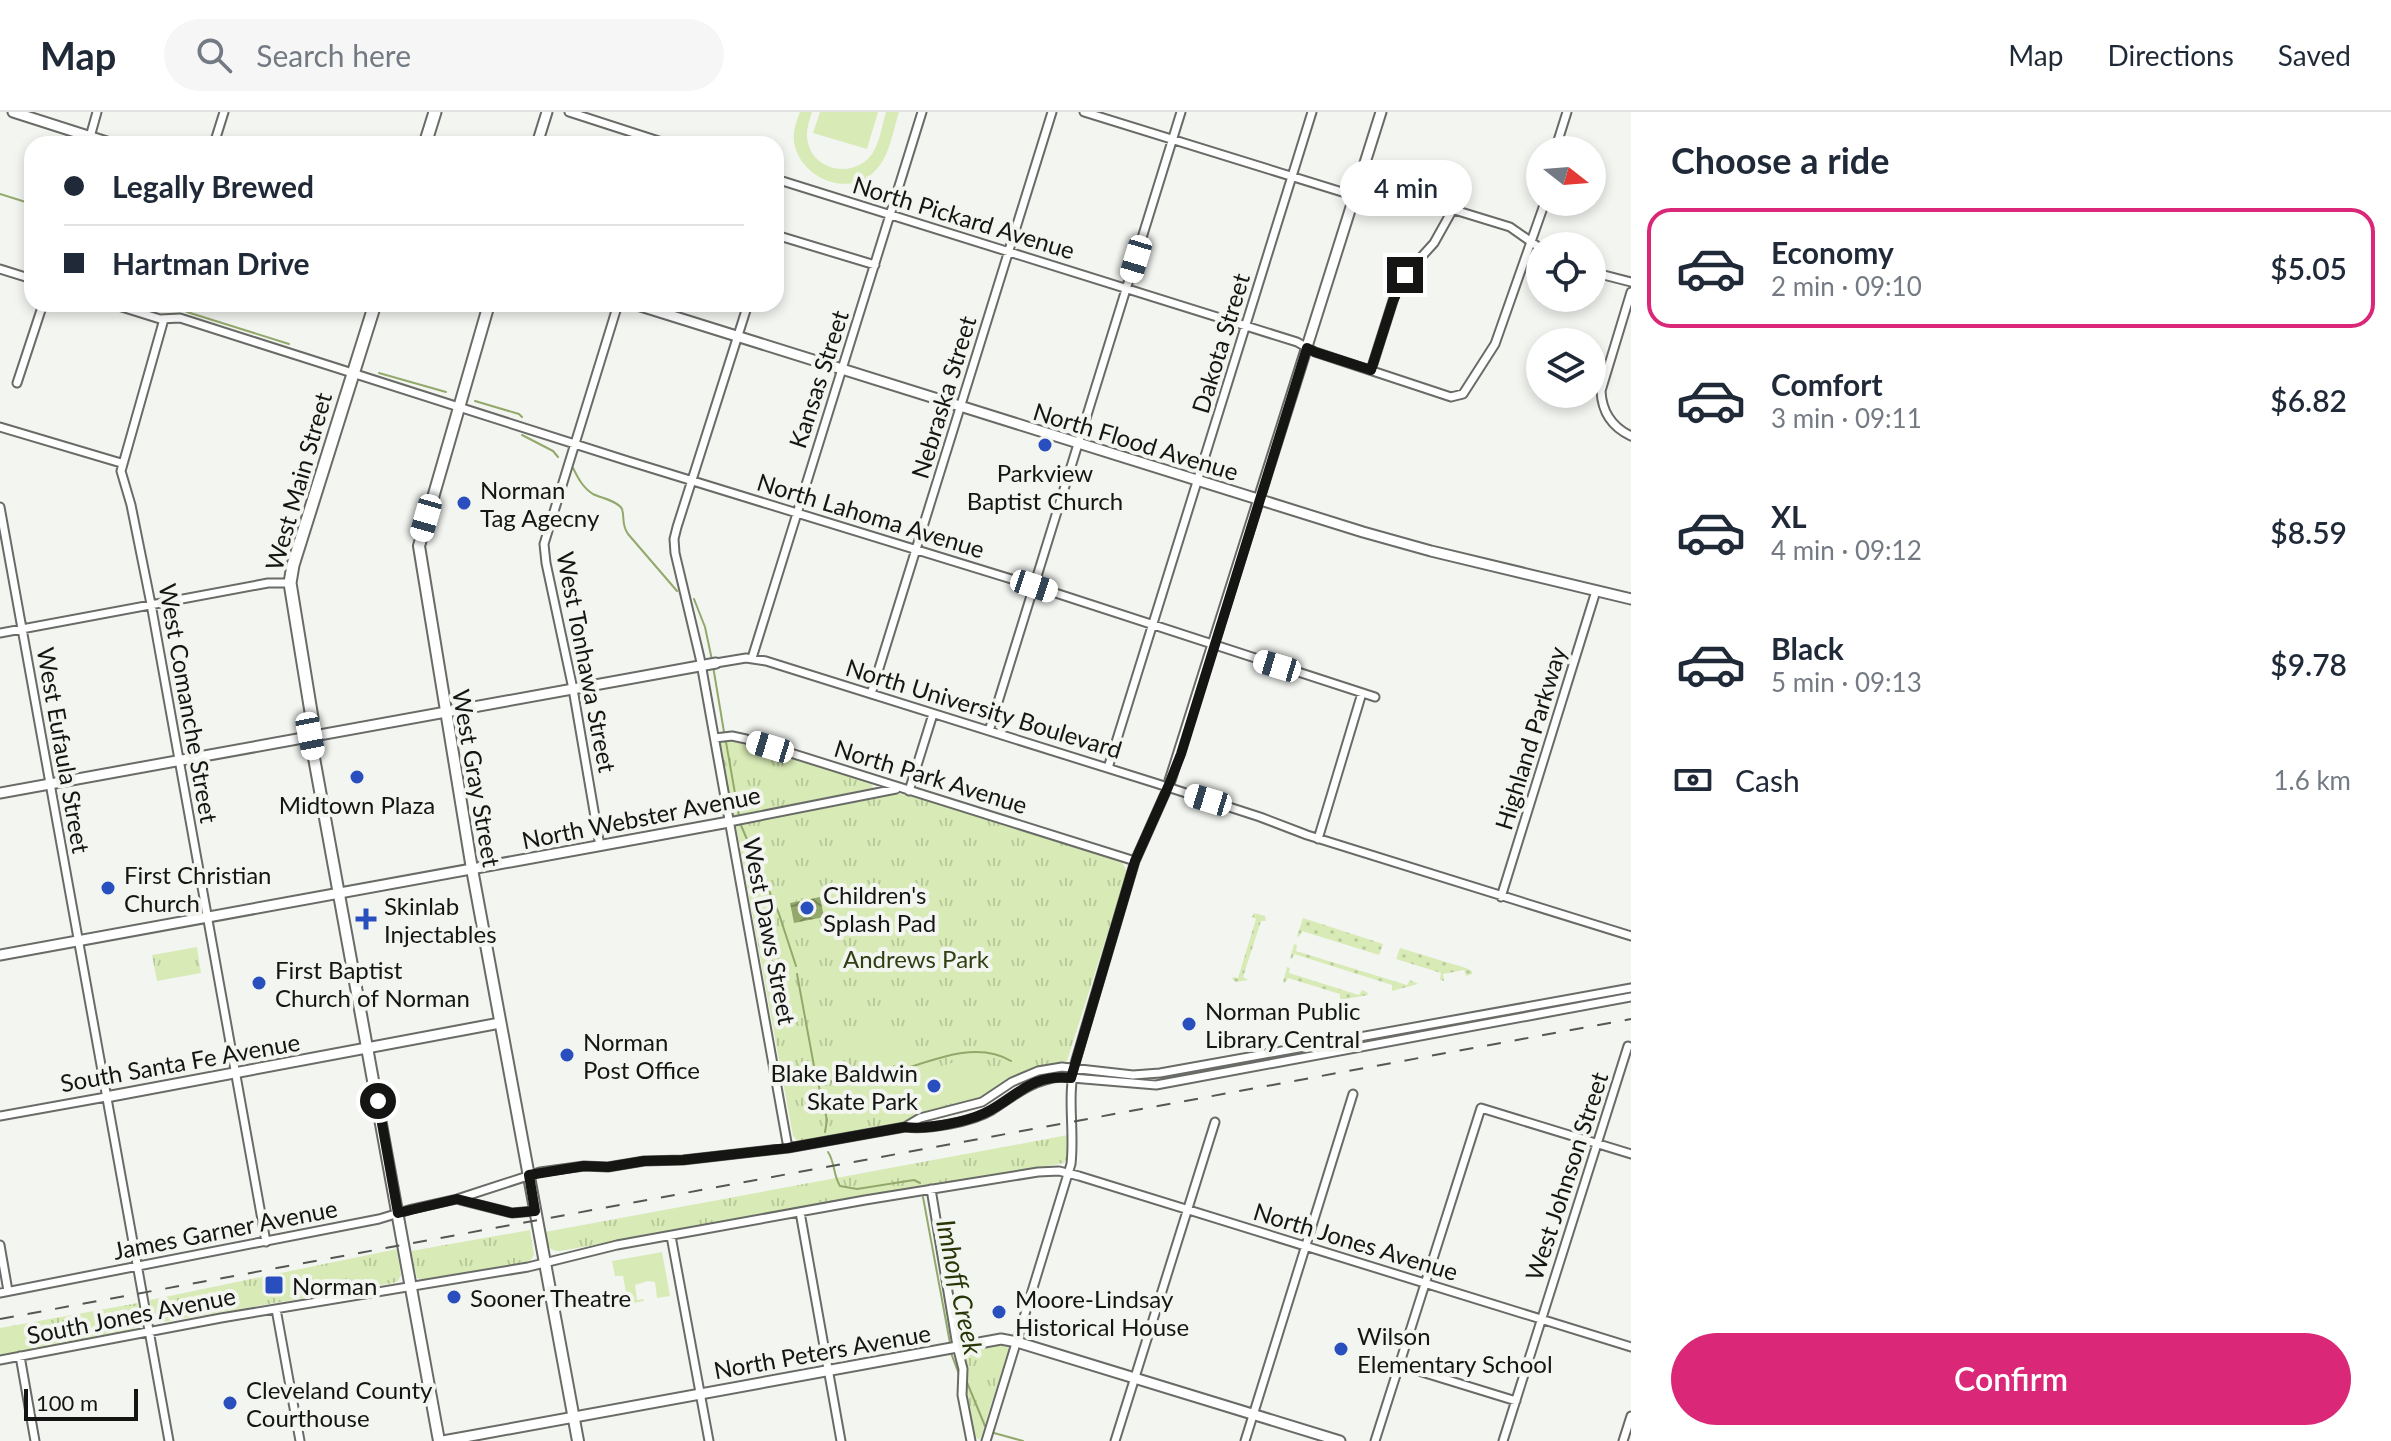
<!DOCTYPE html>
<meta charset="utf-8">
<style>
body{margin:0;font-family:Lato,sans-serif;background:#f6f6f7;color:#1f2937;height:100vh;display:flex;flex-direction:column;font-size:30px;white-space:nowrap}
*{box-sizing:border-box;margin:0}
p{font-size:26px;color:#747a83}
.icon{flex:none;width:44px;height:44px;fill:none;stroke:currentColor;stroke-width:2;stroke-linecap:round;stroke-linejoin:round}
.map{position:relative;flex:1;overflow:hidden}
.drawer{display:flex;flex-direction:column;background:#fff;width:760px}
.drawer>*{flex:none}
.banner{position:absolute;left:24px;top:24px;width:760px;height:176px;border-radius:24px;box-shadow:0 4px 12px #0003;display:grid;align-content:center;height:176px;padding:0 40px;background:#fff}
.needle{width:52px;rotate:107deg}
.fabs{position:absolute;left:1526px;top:24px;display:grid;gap:16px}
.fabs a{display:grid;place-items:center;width:80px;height:80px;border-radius:50%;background:#fff;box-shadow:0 4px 12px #0003;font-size:40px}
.scale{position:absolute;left:24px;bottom:20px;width:114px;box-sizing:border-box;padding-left:8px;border:4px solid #151614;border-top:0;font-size:22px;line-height:28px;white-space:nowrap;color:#151614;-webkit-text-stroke:6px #f3f5f1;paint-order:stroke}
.end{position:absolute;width:36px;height:36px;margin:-18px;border:10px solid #151614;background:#fff;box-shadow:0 0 0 4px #fff}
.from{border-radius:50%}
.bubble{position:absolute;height:56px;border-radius:28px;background:#fff;box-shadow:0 4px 12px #0003;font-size:26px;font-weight:600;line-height:56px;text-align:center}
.car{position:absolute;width:24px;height:48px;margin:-24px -12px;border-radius:10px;box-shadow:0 0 6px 2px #0007;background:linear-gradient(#fff 24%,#345 0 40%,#fff 0 76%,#345 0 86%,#fff 0)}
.banner b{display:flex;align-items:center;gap:28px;height:76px;font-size:30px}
.banner b+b{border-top:2px solid #e0e1e3}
.banner i{width:20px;height:20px;background:#1f2937}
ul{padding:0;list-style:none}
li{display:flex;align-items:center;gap:24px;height:120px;margin:0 16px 12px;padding:0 24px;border:4px solid transparent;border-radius:24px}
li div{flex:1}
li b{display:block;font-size:30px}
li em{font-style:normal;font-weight:600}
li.selected{border-color:#db2777}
li>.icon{width:72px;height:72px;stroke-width:1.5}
h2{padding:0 40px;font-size:36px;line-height:96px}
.pay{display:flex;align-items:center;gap:20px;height:88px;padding:0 40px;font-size:30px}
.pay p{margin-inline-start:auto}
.cta{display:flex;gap:16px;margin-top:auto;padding:16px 40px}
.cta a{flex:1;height:92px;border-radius:48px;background:#db2777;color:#fff;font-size:32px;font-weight:600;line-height:92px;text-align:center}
header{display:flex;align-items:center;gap:48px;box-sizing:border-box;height:112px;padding:0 40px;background:#fff;border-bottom:2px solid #e0e1e3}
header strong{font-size:38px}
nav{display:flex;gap:44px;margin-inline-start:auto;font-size:28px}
.search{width:560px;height:72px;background:#f6f6f7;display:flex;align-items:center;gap:20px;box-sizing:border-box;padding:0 28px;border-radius:44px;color:#747a83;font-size:30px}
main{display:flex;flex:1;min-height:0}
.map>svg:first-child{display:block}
.grass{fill:url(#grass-dots)}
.park{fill:url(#park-tufts)}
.garden{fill:#d8ebb6}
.water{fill:url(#water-waves)}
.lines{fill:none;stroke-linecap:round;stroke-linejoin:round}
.stream{stroke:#93a86b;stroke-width:2}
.minor-casing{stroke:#696b67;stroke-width:11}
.tertiary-casing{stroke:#696b67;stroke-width:13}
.secondary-casing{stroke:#696b67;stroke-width:14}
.primary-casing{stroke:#696b67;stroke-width:15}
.minor{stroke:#fff;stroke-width:7}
.tertiary{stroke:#fff;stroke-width:9}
.secondary{stroke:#fff;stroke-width:10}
.primary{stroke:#fff;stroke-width:11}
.rail{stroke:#555754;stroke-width:2;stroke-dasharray:14 14;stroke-linecap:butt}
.route{stroke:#151614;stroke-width:10}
.poi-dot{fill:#294ebd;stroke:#f3f5f1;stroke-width:3}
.labels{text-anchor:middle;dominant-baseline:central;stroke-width:8;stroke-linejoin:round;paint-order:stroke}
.street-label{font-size:24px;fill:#151614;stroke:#f3f5f1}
.poi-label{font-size:24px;fill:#151614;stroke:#f3f5f1;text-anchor:start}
.park-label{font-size:24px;fill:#323f12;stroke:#f3f5f1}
.water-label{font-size:26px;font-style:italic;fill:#293607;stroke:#f3f5f1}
</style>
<header>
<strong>Map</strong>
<div class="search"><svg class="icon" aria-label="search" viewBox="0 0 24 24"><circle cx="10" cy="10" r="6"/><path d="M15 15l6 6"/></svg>Search here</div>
<nav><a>Map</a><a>Directions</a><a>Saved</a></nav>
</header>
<main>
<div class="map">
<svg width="1631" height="1329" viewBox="0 0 1631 1329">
<defs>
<pattern id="grass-dots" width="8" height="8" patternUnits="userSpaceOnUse" patternTransform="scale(2)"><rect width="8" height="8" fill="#d8ebb6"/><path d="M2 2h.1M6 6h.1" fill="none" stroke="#b8c99c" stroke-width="1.8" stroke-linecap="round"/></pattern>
<pattern id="park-tufts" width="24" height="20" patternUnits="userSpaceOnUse" patternTransform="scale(2)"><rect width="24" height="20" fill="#d8ebb6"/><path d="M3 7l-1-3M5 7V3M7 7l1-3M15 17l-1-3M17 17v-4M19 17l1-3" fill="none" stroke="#b8c99c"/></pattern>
<pattern id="water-waves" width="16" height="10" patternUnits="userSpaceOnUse" patternTransform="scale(2)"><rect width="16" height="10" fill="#93a86b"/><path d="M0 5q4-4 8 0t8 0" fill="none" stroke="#778857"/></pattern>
</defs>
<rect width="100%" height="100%" fill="#f3f5f1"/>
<path class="grass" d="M1254,801L1265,804L1266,809H1261L1243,865L1248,868L1236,870L1232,867L1233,865L1238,866L1256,807L1252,805Z
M1303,806L1383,832L1379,843L1302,819L1299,825L1297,824Z
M1294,832L1297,833L1296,839L1407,873L1410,868L1418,872L1392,879V873L1294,842L1292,847H1290Z
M1400,836L1466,856L1472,859V862L1466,864L1464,858L1443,862L1444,869L1440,868L1441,861L1396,847Z
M1287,855L1290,856L1289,861L1359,883L1362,878L1367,880L1368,883L1340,888V882L1288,866L1285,871L1283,870Z"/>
<path class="park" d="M729,628L871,670L873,676L733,704L720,631Z
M892,681L909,683L1122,750L1127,760L1067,949L1052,953L978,989L919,1005L904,1011L803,1029L797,1028L793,1024L736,714L816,695Z
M197,835L201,861L157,869L152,843Z
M1068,1023L1067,1045L1064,1051L560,1139C547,1139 547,1131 545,1120Z
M530,1118L534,1143L530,1149L425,1169L417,1166L411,1139Z
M397,1137L401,1163L398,1169L393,1171L163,1210L155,1208L151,1200L150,1188Z
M138,1191L141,1208L135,1216L131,1218L0,1245V1216Z
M1000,1232L1009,1236L980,1328L974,1324L965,1272L968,1261L964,1240L966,1238Z"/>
<path class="garden" d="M800,0H812C809,10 805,20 808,31C815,60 855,66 872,42C880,30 882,13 886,0H899C893,19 890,43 876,58C850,87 800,67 794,30C793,19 796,10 800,0Z
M820,0H878L867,37L813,21Z
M900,913L912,946L876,960L864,926Z
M972,945L1001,962L996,972L980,984L893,1006L873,1000L867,976Z
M662,1140L670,1184L657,1186L655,1170L648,1169L635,1173L637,1188L643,1187L644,1189L628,1192L623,1164H615L612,1149Z"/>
<path class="water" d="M820,785L824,805L794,811L790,791Z"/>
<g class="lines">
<path class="stream" d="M0,82L32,92
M174,192L187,200L289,232
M379,261L446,280
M475,289L519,302L522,305
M522,323L553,339L558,345
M573,356C578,366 583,376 593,382C601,386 618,389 622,397C625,406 621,412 628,422L677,479
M694,487L705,515L712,548
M713,554L724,620
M726,630L739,704
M740,711L779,802L796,854
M797,862L814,954L827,1008L825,1020
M816,964C869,994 953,914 1011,949
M828,1040C835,1050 833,1063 840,1074L857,1077L914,1068L920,1071
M923,1085L950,1231
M951,1241L960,1265
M966,1268L985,1314
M994,1321L1023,1329"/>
<g class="minor-casing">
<path id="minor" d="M569,0L668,32
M1084,0L1355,84
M90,25L97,0
M214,32L224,0
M1555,38L1567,0
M776,67L1297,230L1315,240L1451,285L1463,282L1495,232L1545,90
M1360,69L1510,115L1540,136
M776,123L875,153
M0,157L32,167
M1592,160L1631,170
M1631,180L1601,279C1602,300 1612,315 1631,324
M112,192L160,207L180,206L252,229L628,349L1034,474L1375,585
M748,192L677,415L674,427L675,441L700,546L788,1036
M164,207L121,359L131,393L151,492L266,1130
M1371,258L1397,176L1405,163L1434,131L1453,97
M17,271L43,192
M0,315L121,351
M0,395L169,1329
M0,521L268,471H290
M752,546L922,0
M716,551L746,546L766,549L1155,671L1260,705L1307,723L1631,824
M871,582L1052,0
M989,619L1181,0
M715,626L732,624L746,627L1135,749
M1108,656L1312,0
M909,679L933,602
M729,710L896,677
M1318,727L1362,581
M600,734L573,577L546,451L544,432L618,192
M1501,785L1596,479
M0,1004L106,985
M905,1015L920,1006L982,990L1012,970L1038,959L1062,955L1133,963L1160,961L1631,876
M931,1077L957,1234L963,1257L962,1283L971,1329
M460,1088L512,1101L535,1099
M800,1100L841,1329
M671,1124L709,1329
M0,1133L8,1179
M0,1181L379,1107L412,1097L457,1087L540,1060L584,1054L608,1055L644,1049L683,1048L788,1036L905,1015C928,1018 972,1010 992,998C1015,983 1032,968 1060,965L1156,973L1631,885
M276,1197L300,1329
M20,1244L35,1329
M0,1248L221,1206L528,1155L617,1133L865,1088L1038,1060L1059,1059L1079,1064L1631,1235
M1399,1253L1516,1289
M986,1329L1071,1052C1075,1016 1066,984 1076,948L1135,749L1168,675
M1115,1329L1215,1010
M1245,1329L1353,982
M1375,1329L1481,996L1631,1042
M1503,1329L1628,934
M1623,1329L1631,1304"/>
</g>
<g class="tertiary-casing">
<path id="tertiary" d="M13,0L113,32
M537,32L547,0
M634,192L1363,420L1431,439L1631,487
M1168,675L1381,0
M0,681L716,551
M0,843L729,710
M106,985L500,911
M443,1329L1001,1227L1017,1230L1340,1329"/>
</g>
<g class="secondary-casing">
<path id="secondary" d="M489,192L419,434L472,757L578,1329
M310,624L439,1329"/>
</g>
<g class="primary-casing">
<path id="primary" d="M425,32L435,0
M310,624L312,606L290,471L293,453L375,192"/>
</g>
<use href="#minor" class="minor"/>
<use href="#tertiary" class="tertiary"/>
<use href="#secondary" class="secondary"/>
<use href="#primary" class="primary"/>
<path class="rail" d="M0,1207L1631,907"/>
</g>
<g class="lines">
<path class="route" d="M378,989L398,1101L457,1087L512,1101L535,1099L529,1063L584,1054L608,1055L644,1049L683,1048L788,1036L905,1015C926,1018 966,1010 985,1001C1018,985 1029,962 1071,966L1135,749L1168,675L1181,642L1307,236L1315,240L1371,258L1393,189L1405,163"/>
</g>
<g class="poi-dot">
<circle cx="1045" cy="333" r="8"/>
<circle cx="464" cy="391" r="8"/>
<circle cx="357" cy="665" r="8"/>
<circle cx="108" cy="776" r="8"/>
<circle cx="807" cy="796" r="8"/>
<path d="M362 795h8v8h8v8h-8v8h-8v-8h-8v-8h8z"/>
<circle cx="259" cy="871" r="8"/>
<circle cx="1189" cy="912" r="8"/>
<circle cx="567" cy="943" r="8"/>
<circle cx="934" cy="974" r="8"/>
<rect x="264" y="1163" width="20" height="20" rx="4"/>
<circle cx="454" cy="1185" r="8"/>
<circle cx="999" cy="1200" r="8"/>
<circle cx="1341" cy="1237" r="8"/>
<circle cx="230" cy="1291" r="8"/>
</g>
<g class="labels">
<g class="street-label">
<text transform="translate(964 105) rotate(17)">North Pickard Avenue</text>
<text transform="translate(1220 231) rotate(-73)">Dakota Street</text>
<text transform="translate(818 267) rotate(-72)">Kansas Street</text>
<text transform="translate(943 285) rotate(-73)">Nebraska Street</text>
<text transform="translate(1136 329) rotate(17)">North Flood Avenue</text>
<text transform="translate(298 369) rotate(-74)">West Main Street</text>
<text transform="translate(871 403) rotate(17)">North Lahoma Avenue</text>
<text transform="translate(587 550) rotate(79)">West Tonhawa Street</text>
<text transform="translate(189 591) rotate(80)">West Comanche Street</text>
<text transform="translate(984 596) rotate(17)">North University Boulevard</text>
<text transform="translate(1530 626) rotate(-73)">Highland Parkway</text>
<text transform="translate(64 638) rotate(80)">West Eufaula Street</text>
<text transform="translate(931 664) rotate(17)">North Park Avenue</text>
<text transform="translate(477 666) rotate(80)">West Gray Street</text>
<text transform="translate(641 705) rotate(-11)">North Webster Avenue</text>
<text transform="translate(770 819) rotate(79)">West Daws Street</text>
<text transform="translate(180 950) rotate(-10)">South Santa Fe Avenue</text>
<text transform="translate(1566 1064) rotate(-72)">West Johnson Street</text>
<text transform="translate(225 1117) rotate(-11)">James Garner Avenue</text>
<text transform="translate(1356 1129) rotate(17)">North Jones Avenue</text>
<text transform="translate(131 1203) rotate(-11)">South Jones Avenue</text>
<text transform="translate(822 1239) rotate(-10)">North Peters Avenue</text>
</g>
<g class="poi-label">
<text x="1045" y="360" text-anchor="middle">Parkview<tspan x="1045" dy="28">Baptist Church</tspan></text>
<text x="480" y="377">Norman<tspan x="480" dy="28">Tag Agecny</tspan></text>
<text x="357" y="692" text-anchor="middle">Midtown Plaza</text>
<text x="124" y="762">First Christian<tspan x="124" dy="28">Church</tspan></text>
<text x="823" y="782">Children's<tspan x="823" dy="28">Splash Pad</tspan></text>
<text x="384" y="793">Skinlab<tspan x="384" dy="28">Injectables</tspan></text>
<text x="275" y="857">First Baptist<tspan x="275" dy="28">Church of Norman</tspan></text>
<text x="1205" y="898">Norman Public<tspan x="1205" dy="28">Library Central</tspan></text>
<text x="583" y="929">Norman<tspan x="583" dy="28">Post Office</tspan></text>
<text x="918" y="960" text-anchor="end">Blake Baldwin<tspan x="918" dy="28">Skate Park</tspan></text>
<text x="292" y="1173">Norman</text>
<text x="470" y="1185">Sooner Theatre</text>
<text x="1015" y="1186">Moore-Lindsay<tspan x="1015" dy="28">Historical House</tspan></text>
<text x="1357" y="1223">Wilson<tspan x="1357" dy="28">Elementary School</tspan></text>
<text x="246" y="1277">Cleveland County<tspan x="246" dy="28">Courthouse</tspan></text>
</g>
<g class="park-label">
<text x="916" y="846">Andrews Park</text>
</g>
<g class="water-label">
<text transform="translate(960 1175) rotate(78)">Imhoff Creek</text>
</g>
</g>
</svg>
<div class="fabs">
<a><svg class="needle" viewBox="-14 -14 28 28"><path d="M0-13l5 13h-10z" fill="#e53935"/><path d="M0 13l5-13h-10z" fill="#747a83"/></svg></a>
<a><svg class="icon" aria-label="locate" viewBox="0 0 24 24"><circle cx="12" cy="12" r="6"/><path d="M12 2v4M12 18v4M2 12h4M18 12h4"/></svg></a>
<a><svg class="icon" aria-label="layers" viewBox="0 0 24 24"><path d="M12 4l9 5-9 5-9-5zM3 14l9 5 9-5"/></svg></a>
</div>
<div class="scale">100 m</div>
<i class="end from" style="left:378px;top:989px"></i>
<i class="end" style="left:1405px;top:163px"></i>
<div class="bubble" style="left:1340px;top:48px;width:132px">4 min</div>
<i class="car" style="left:1136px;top:147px;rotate:197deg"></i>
<i class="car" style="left:426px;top:406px;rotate:196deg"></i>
<i class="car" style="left:1034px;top:474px;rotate:108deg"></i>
<i class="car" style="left:1277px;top:554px;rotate:287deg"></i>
<i class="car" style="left:310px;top:624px;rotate:169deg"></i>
<i class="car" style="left:770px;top:635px;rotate:287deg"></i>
<i class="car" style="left:1208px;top:688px;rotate:287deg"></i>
<div class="banner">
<b><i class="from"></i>Legally Brewed</b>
<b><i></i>Hartman Drive</b>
</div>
</div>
<section class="drawer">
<h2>Choose a ride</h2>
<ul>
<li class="selected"><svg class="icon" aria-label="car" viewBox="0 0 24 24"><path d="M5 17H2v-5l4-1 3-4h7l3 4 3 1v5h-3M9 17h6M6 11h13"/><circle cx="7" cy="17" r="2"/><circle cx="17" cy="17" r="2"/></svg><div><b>Economy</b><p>2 min · 09:10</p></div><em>$5.05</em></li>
<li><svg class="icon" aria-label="car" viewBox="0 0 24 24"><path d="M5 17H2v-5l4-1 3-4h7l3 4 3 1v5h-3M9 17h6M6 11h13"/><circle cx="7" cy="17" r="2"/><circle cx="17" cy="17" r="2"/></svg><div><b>Comfort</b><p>3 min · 09:11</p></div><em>$6.82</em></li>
<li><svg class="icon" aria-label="car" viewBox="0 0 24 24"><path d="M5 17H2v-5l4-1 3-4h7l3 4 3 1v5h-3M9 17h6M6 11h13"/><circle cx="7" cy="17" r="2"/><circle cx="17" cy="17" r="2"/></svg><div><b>XL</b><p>4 min · 09:12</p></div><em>$8.59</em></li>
<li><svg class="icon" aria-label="car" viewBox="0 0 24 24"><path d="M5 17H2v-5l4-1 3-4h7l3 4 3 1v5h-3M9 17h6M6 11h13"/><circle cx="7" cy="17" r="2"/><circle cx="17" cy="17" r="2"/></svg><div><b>Black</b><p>5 min · 09:13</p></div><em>$9.78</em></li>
</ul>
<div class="pay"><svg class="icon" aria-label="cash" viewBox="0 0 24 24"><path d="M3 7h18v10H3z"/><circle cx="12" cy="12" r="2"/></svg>Cash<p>1.6 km</p></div>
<div class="cta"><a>Confirm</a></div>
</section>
</main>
